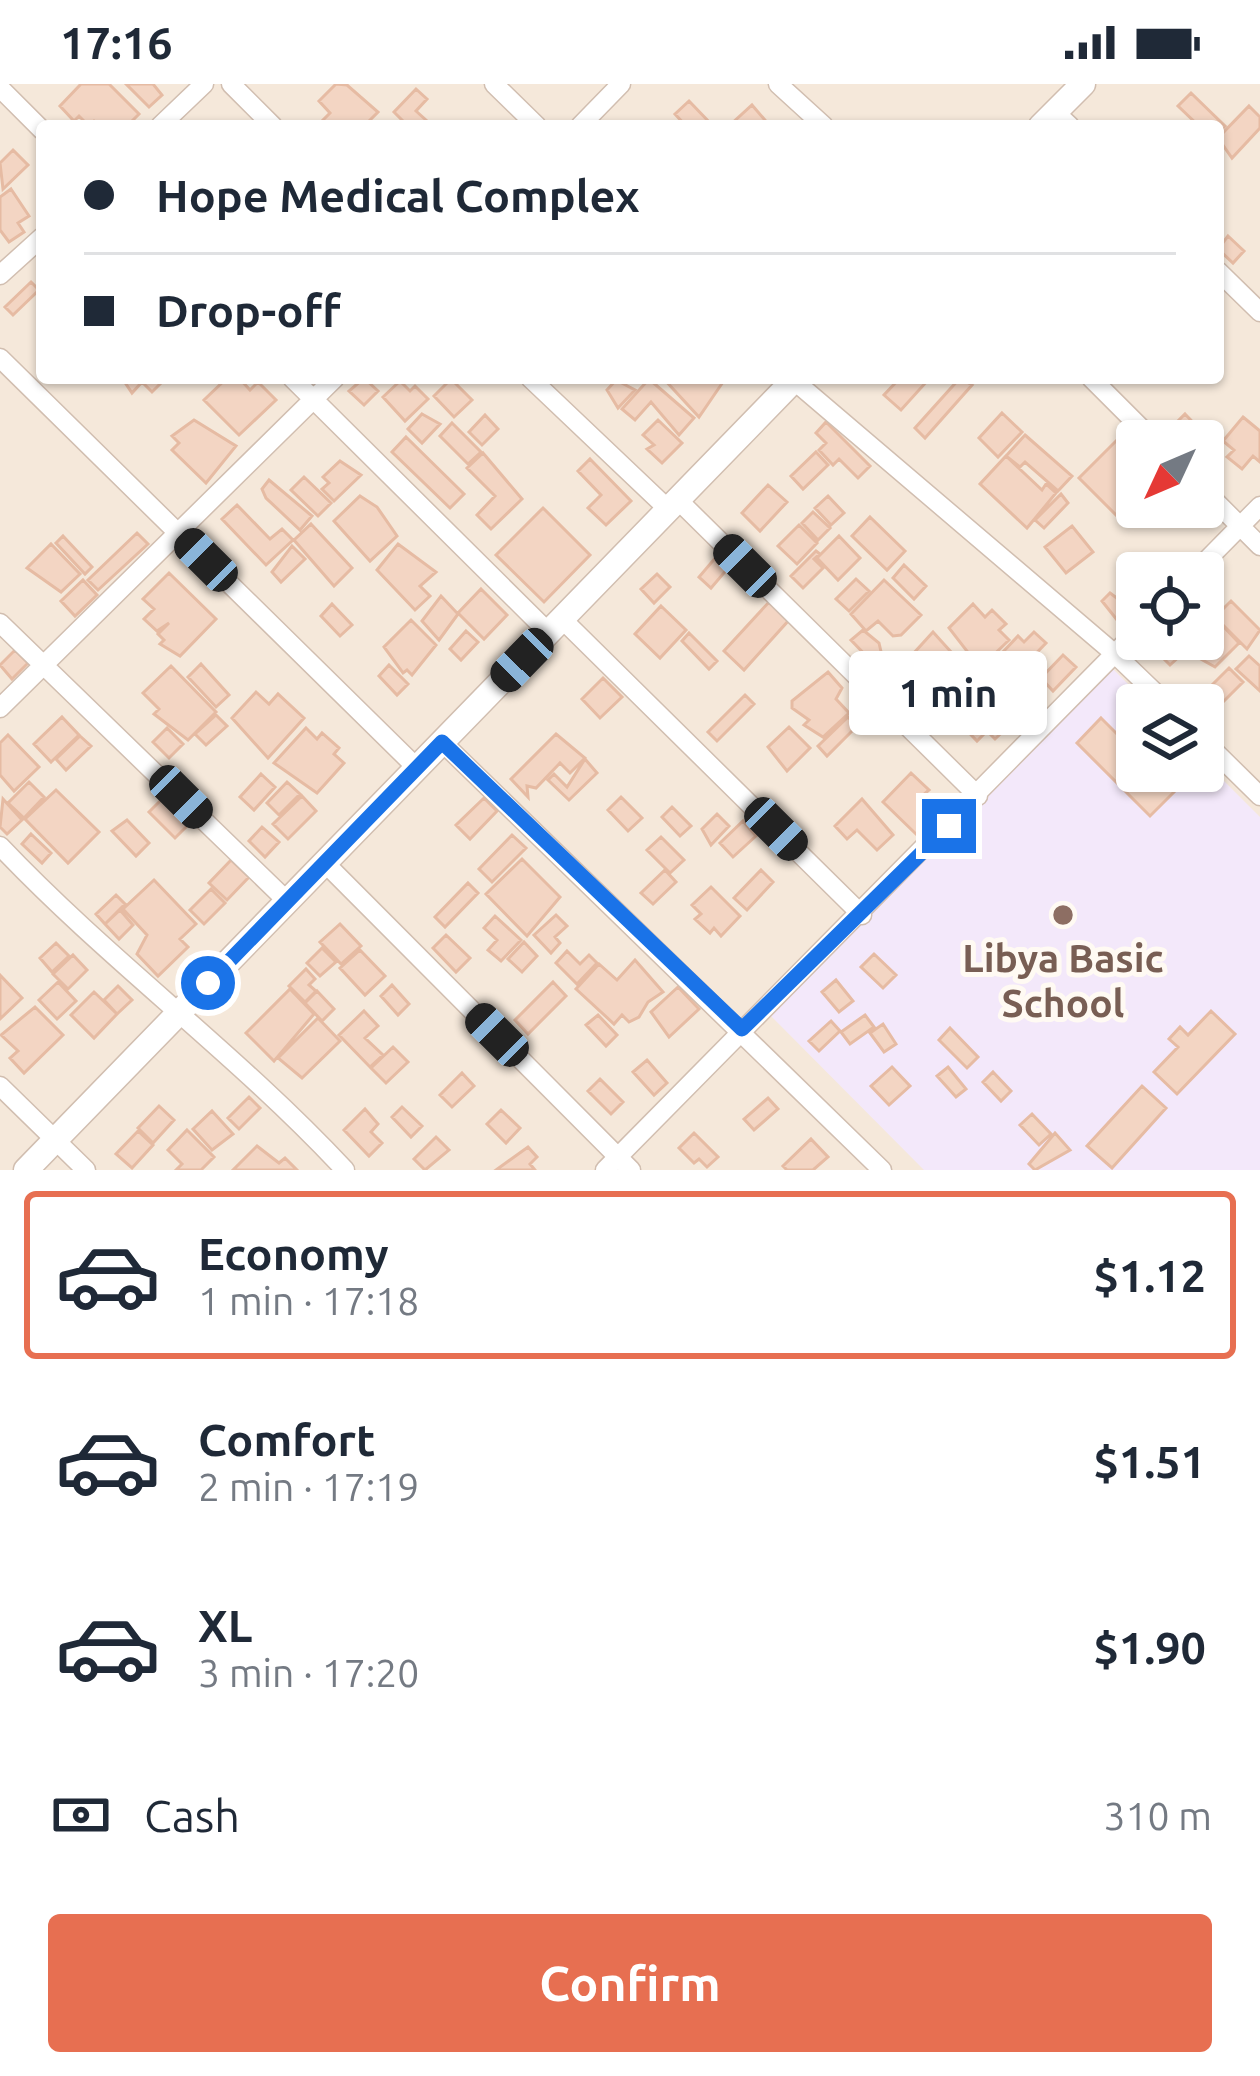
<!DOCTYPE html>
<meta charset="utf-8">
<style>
body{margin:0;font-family:Ubuntu,sans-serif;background:#f2f2f3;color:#1f2937;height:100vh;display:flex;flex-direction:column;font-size:45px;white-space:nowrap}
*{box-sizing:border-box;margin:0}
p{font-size:39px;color:#747a83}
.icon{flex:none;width:66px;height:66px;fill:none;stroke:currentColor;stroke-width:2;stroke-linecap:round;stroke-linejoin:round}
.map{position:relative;height:1086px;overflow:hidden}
.side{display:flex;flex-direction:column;background:#fff;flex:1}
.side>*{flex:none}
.top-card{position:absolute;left:36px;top:36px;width:1188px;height:264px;border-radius:12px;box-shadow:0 3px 9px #0004;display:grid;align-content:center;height:264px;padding:0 48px;background:#fff}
.needle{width:78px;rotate:226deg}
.controls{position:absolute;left:1116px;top:336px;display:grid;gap:24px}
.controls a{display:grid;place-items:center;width:108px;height:108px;border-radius:12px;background:#fff;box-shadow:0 3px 9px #0004;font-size:60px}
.end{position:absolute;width:54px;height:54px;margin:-27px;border:15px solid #1a73e8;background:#fff;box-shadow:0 0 0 6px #fff}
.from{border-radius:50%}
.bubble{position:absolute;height:84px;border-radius:12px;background:#fff;box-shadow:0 3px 9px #0004;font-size:39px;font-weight:600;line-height:84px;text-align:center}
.car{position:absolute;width:36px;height:72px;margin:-36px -18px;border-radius:15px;box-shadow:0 0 9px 3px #0007;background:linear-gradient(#222 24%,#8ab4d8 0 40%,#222 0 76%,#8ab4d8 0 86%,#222 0)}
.top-card b{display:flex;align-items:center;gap:42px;height:114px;font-size:45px}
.top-card b+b{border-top:3px solid #e0e1e3}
.top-card i{width:30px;height:30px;background:#1f2937}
ul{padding:21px 0 0;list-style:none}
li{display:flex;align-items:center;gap:36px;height:168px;margin:0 24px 18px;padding:0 24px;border:6px solid transparent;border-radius:12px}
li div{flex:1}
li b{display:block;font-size:45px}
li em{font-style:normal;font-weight:600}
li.selected{border-color:#e76f51}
li>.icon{width:108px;height:108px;stroke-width:1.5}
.pay{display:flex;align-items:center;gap:30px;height:132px;padding:0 48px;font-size:45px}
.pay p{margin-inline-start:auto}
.primary-button{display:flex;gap:24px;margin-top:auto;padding:24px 48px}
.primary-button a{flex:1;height:138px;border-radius:12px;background:#e76f51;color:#fff;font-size:48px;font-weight:600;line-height:138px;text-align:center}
.status{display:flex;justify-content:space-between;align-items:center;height:84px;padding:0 60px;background:#fff;direction:ltr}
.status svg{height:33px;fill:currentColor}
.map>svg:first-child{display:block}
.residential{fill:#f5e8da;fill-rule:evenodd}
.education{fill:#f3e8fa}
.building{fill:#f3d5c3;stroke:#e6bba3;stroke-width:3}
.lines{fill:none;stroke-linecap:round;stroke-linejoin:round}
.minor-casing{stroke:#d1beb0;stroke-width:21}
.tertiary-casing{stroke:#d1beb0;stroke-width:27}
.minor{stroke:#fff;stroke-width:18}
.tertiary{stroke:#fff;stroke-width:24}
.route{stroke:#1a73e8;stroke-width:15}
.education-dot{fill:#8d6e63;stroke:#fffaf3;stroke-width:4.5}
.labels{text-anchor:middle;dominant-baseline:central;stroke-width:10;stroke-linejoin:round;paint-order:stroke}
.education-label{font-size:39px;font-weight:bold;fill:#785e54;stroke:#fffaf3}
</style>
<div class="status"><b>17:16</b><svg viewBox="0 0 49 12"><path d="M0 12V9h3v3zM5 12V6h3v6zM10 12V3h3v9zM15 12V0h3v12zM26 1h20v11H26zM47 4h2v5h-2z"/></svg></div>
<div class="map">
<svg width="1260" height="1086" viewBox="0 0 1260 1086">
<rect width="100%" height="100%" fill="#fdf6ec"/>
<path class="residential" d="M0,0H1260V1086H0ZM42,42H1218V294H42ZM1137,357H1203V423H1137ZM1137,489H1203V555H1137ZM1137,621H1203V687H1137Z"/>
<path class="education" d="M1113,585L1149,621H1137V687H1203V676L1260,733V1086H924L767,928Z"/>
<path class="building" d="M81,0H109L139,30L127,42H99L94,37L89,42L79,32L74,37L60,22Z
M126,0H153L162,11L149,23Z
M336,0L347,1L378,28L364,42H317L330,29L319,17Z
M416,5L427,15L416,27L427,37L408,42L394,28Z
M1191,9L1225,42L1218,49V42H1199L1178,22Z
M689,17L713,42H686L675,30Z
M752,21L770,42H729Z
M1249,22L1260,33V44L1232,74L1218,54Z
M13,66L28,81L3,105L0,79Z
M11,105L29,132L18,139L24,148L9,158L0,146V113Z
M1228,152L1244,167L1233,179L1218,165Z
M31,198L39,206L13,231L5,223Z
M122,294H164L165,295L152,308L142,298L132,309Z
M227,294H239L250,306L258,298L276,316L239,351L204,316Z
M364,294L378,307L364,321L349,307Z
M663,294H719L723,298L699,333Z
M900,294L929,295L901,326L884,311Z
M960,294L972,301L925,354L915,344Z
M451,295L472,316L454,333L434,312Z
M649,295L694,334L679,351L651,318L635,336L622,325Z
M616,296L635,306L618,324L607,306Z
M400,297L410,307L415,302L428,315L405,337L383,313Z
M1002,329L1022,348L998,373L979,354Z
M422,330L440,340L422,359L408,345Z
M1185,330L1207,353L1203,357H1178L1168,347Z
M485,331L498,345L482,361L469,348Z
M1243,333L1260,347V378L1253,372L1242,385L1227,373L1234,366L1223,357Z
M194,336L236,362L206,399L172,366L179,359L172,352Z
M658,336L682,359L662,379L647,365L654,361L643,351Z
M826,338L870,382L858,394L839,375L833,381L819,366L826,359L816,349Z
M452,339L481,368L468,380L440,352Z
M1025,351L1072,392L1058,407L1025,378L1020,383L1006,372Z
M406,353L464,410L450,424L392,368Z
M1120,353L1137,369L1141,423L1124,439L1079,394Z
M816,368L828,381L803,405L791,392Z
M483,369L522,415L491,445L477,431L495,412L467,384Z
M1006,372L1042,406L1046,400L1056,409L1027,444L980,400Z
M590,375L631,417L606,441L588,424L601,411L578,387Z
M340,377L361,391L334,417L322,405L329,399L323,393Z
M304,393L331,419L318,432L291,406Z
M269,396L312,432L300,446L266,414L262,405Z
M768,401L787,418L760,447L742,429Z
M1061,410L1068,419L1044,444L1035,436Z
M360,412L377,423L397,452L370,477L334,437Z
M828,412L844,429L831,441L815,424Z
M237,421L270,455L282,445L293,456L266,481L222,435Z
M543,424L590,471L544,518L496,471Z
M813,428L830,444L818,456L802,439Z
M870,433L905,467L887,486L852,452Z
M311,440L352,484L334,502L294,456Z
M799,441L817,459L797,480L778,462Z
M1072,442L1093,468L1066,489L1045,463Z
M137,449L148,460L98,506L88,496Z
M63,452L92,483L85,490L56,459Z
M839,452L860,474L838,496L817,474Z
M51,460L80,490L61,508L27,484Z
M398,460L436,488L420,502L430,512L415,526L377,486Z
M292,462L305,475L281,498L272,488Z
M816,467L820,470L814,475L823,484L803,504L791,492Z
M717,472L729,483L711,504L699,493Z
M904,481L926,502L914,515L893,494Z
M169,489L216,535L180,572L160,560L164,556L158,550L169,539L157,547L144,535L154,525L143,515Z
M657,490L670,503L654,519L641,505Z
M856,495L869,507L849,527L836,515Z
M83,496L97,511L75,532L61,517Z
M884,496L921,531L901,551L893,552L878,537L866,547L851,530Z
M481,505L507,531L484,555L458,529Z
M1110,509L1134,527L1121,541L1102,517Z
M441,512L458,530L439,556L422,537Z
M1231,517L1260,546L1247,565L1215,533Z
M769,518L789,536L744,586L724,567Z
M332,520L352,541L340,552L321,532Z
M973,520L985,533L992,526L1006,540L999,546L1009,556L980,584L949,544Z
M661,522L686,546L660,574L635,550Z
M1206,524L1239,559L1215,583L1181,564L1183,555H1203Z
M411,536L436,561L412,591L407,586L403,589L384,563Z
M863,546L879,559L882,572L873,579L851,556Z
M466,547L478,558L461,576L450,565Z
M933,548L970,589L952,607L922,587L926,582L913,570Z
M1034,548L1046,559L1020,586L1002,569L1018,552L1024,558Z
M689,549L717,577L709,585L682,557Z
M1158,555L1181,571L1170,581L1151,562Z
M15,566L28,579L12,595L0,581Z
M1063,571L1076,583L1053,607L1041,594Z
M1249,572L1260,582V607L1236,585Z
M201,580L229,611L216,623L188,593Z
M389,581L408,600L397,611L379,592Z
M171,582L216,628L188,656L154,630L159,625L143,609Z
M1229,584L1243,598L1219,622L1205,608Z
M828,588L842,604L836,615L849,629L823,653L804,641L809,636L792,624V617Z
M603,594L622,613L600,634L582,615Z
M988,600L999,611L993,617L1002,626L1009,620L1030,635L1019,645L1013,638L995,655L987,647L977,657L954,633Z
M256,608L269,620L278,610L304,634L268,674L232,634Z
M745,611L754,620L717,657L708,648Z
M216,631L227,642L206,661L195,650Z
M62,633L79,651L51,678L34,660Z
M848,633L857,642L827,672L818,662Z
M1101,634L1137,670V687H1154L1174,708L1150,732L1077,659Z
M789,643L810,664L787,687L768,663Z
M167,644L183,660L169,674L153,658Z
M306,644L317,655L322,649L339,664L334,670L344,679L317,709L274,679Z
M556,650L585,674L570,689L560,679L536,704L527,702L528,713L511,695Z
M8,651L39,683L14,707L0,691V659Z
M80,652L91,662L66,686L56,675Z
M585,675L597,689L569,716L548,696L554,690L567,703Z
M911,689L929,706L922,712L940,728L917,751L883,718Z
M261,690L275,703L254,726L240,713Z
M29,698L44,713L24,734L8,719Z
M287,698L300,710L279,731L267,719Z
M56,706L99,748L68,779L25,735Z
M302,712L316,727L288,755L273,740Z
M621,713L642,734L628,747L608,726Z
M163,714L189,740L175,754L149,728Z
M484,714L497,727L470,755L456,741Z
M3,715L22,736L7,750L0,743Z
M862,715L893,751L877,766L857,746L847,755L835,742Z
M672,723L691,742L680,752L662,733Z
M717,730L729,742L711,761L702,745Z
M127,736L149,759L136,772L112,747Z
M743,737L756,752L733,773L720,759Z
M262,743L279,758L265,773L249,757Z
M31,750L51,769L42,779L22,760Z
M512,751L526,764L492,798L479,785Z
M661,753L684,776L670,789L647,766Z
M522,775L560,813L527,852L486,810Z
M231,776L249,793L227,816L209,799Z
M665,786L676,798L653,820L641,809Z
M761,786L773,798L747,826L734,814Z
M154,796L196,840L180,855L188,863L158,892L137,870L147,851L123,825Z
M468,799L478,809L445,843L435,833Z
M711,803L740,832L721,852L714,844L710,849L695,835L701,830L692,821Z
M211,805L225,819L204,840L190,826Z
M116,811L125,820L105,840L96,830Z
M120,826L133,841L119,855L105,840Z
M556,831L567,842L555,853L560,859L551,869L534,851Z
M495,832L521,856L501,877L488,866L497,856L484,844Z
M340,840L361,862L341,880L320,858Z
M446,851L470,874L456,888L433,864Z
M524,858L537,872L522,888L508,875Z
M56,859L69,872L52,888L40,874Z
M322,864L336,878L320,892L307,879Z
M360,866L385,892L365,911L340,884Z
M567,867L580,880L589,871L597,879L577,900L556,879Z
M874,870L896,891L883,904L861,883Z
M73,871L87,886L68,905L53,890Z
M635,876L663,908L648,918L639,933L629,938L622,931L614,940L576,905L599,880L617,896Z
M306,885L315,895L309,901L316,907L305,918L289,902Z
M0,891L22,914L0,935Z
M836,896L853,917L839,928L822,908Z
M58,898L76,917L57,935L39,916Z
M553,898L566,912L528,950L515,936Z
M392,901L409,920L398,931L381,912Z
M118,902L132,916L117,930L104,916Z
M678,903L699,925L669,953L651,928Z
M290,905L314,930L274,977L246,949Z
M317,907L334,925L322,937L305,919Z
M94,908L117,930L94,954L71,931Z
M35,923L63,951L24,989L10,974L18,967L1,951Z
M364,927L378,942L365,954L383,971L370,983L339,951Z
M1211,927L1235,950L1177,1010L1154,988L1178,963L1169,955L1180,943L1188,951Z
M598,931L617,951L606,962L586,941Z
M865,931L874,943L850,960L841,948Z
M318,934L340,957L302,994L278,974Z
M831,937L840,947L819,967L809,957Z
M883,940L896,960L884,968L870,949Z
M950,944L978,973L967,984L939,956Z
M393,963L408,978L386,999L371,984Z
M647,976L667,999L654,1011L633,988Z
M892,983L910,1002L889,1021L871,1002Z
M948,983L966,1005L956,1013L937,992Z
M993,988L1011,1007L1001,1017L983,998Z
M462,989L474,1002L452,1023L440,1011Z
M600,995L623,1018L611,1030L588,1007Z
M1142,1002L1166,1024L1112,1084L1087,1062Z
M249,1013L260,1024L239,1045L228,1034Z
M768,1014L778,1025L754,1046L744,1035Z
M159,1022L174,1036L153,1059L138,1044Z
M402,1023L422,1042L411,1053L392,1033Z
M365,1025L378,1040L371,1048L382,1059L369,1072L344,1046Z
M501,1026L520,1044L506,1059L487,1040Z
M212,1027L233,1050L212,1066L193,1045Z
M1032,1030L1051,1050L1039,1061L1020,1041Z
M187,1046L214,1073L201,1086H176L182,1080L168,1066Z
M138,1047L153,1061L132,1084L116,1070Z
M694,1049L718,1073L707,1083L699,1075L694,1079L679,1064Z
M1055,1049L1070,1066L1035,1086L1029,1080Z
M436,1053L449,1066L425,1086L414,1075Z
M811,1055L828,1073L813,1086H787L783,1082Z
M257,1062L279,1079L285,1074L297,1086H233Z
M528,1063L537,1073L530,1080L535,1086H496Z"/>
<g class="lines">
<g class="minor-casing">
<path id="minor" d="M231,0L273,42
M494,0L537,42
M778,0L824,42
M0,4L42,46
M1055,28L1070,42
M160,42L204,0
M580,42L621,0
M1218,187L1260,228
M0,191L42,153
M0,274L417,684
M292,294L549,549
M530,294L669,426
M791,294L1115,570L1168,621
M1091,294L1154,357
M1203,405L1260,462
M678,416L978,712
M1194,489L1260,422
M562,535L862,831
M0,539L288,818
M0,624L335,294
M1203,656L1260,712
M442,658L882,1086
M0,762C109,877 237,970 345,1086
M325,779L631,1086
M0,1002L86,1086
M605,1086L1137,547"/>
</g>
<g class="tertiary-casing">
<path id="tertiary" d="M1041,42L1083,0
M26,1086L796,294"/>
</g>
<use href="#minor" class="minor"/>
<use href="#tertiary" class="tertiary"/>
</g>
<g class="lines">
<path class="route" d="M208,899L442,658L742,945L949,742"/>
</g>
<circle class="education-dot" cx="1063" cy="831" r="12"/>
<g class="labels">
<g class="education-label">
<text x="1063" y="873">Libya Basic<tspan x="1063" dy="45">School</tspan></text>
</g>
</g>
</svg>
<div class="controls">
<a><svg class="needle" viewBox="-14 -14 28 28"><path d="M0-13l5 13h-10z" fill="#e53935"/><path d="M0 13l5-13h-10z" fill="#747a83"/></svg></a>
<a><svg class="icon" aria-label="locate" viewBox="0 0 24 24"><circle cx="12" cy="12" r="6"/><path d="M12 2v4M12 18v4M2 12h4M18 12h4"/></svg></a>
<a><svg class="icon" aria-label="layers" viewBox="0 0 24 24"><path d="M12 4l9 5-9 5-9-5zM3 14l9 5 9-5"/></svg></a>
</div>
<i class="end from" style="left:208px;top:899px"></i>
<i class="end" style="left:949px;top:742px"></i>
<div class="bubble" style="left:849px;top:567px;width:198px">1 min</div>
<i class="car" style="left:206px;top:476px;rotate:315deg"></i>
<i class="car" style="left:745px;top:482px;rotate:315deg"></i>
<i class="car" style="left:522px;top:576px;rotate:224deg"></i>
<i class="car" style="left:181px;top:713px;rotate:135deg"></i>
<i class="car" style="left:776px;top:745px;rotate:135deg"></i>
<i class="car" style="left:497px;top:951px;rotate:315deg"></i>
<div class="top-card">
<b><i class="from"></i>Hope Medical Complex</b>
<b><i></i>Drop-off</b>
</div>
</div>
<section class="side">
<ul>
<li class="selected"><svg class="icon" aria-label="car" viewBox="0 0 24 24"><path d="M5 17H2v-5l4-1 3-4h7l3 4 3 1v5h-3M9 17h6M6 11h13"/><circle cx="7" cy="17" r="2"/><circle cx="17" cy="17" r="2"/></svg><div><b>Economy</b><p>1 min · 17:18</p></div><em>$1.12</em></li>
<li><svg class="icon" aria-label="car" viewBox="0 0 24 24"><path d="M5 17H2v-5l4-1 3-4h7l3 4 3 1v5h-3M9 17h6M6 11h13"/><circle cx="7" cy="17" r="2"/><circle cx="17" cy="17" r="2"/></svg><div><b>Comfort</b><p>2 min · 17:19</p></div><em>$1.51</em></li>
<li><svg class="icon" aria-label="car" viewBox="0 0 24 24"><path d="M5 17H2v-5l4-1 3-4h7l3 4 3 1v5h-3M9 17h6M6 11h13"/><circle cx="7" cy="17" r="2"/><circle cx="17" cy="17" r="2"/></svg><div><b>XL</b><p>3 min · 17:20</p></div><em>$1.90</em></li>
</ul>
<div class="pay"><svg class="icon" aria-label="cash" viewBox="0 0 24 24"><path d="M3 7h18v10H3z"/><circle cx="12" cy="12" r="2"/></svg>Cash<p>310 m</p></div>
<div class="primary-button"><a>Confirm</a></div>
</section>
